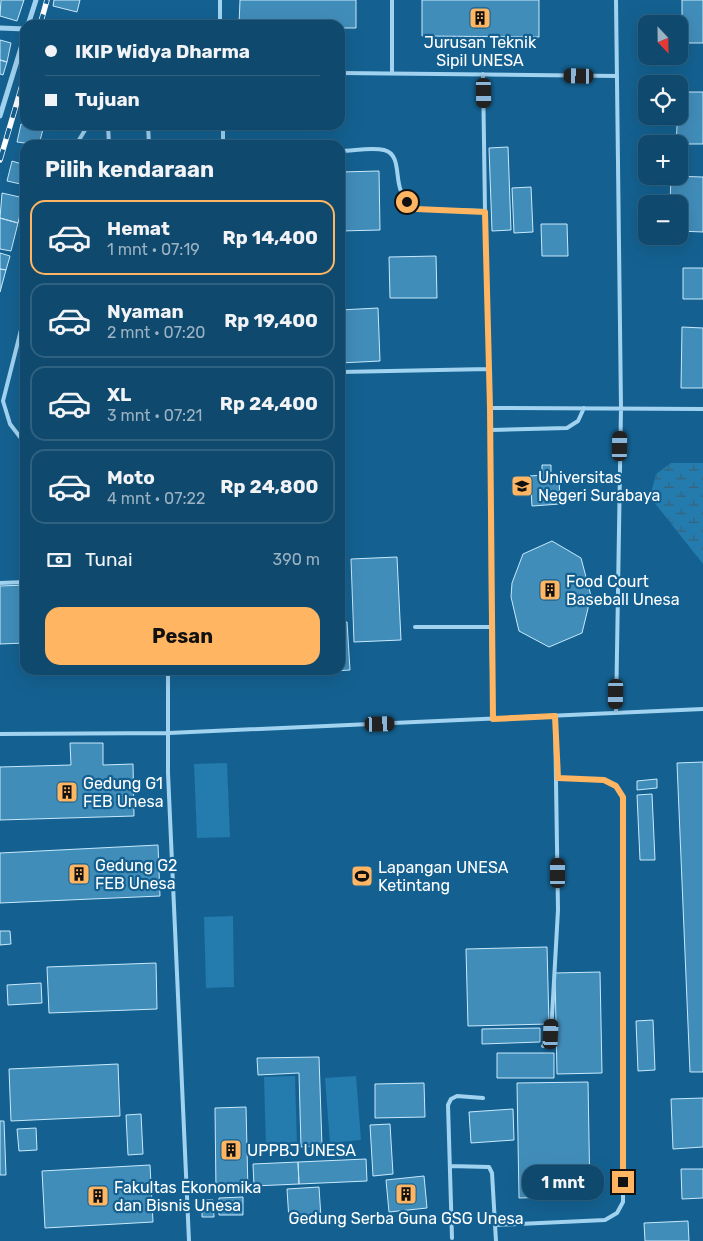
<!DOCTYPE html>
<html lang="id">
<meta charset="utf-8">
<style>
body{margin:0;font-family:Rubik,sans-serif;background:#185072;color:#f1f3f6;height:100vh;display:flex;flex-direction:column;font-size:19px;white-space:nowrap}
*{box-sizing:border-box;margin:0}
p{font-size:16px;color:#9bb2c2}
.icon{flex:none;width:28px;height:28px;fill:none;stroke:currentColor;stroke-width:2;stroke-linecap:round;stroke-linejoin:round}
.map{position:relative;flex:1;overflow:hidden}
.sheet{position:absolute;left:20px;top:140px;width:325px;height:535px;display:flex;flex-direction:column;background:#0f496d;border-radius:15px;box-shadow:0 5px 20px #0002,0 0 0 1px #2f6180}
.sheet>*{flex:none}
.hud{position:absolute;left:20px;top:20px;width:325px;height:110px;border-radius:15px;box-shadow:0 5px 20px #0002,0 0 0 1px #2f6180;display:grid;align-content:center;height:110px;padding:0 25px;background:#0f496d}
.needle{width:32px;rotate:158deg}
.fabs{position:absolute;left:638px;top:15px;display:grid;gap:10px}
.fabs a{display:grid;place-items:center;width:50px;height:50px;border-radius:10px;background:#0f496d;box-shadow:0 5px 20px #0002,0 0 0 1px #2f6180;font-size:25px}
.end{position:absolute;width:22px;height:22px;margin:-11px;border:6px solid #ffb561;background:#111;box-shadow:0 0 0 2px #111}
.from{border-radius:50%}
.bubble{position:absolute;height:35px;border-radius:15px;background:#0f496d;box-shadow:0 5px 20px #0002,0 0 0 1px #2f6180;font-size:16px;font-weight:700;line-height:35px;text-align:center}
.car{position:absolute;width:15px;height:30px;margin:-15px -8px;border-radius:6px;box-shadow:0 0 4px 1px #0007;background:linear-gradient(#222 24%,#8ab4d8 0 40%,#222 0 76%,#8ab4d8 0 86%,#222 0)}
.hud b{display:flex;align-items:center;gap:18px;height:48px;font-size:19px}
.hud b+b{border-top:1px solid #2f6180}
.hud i{width:12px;height:12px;background:#f1f3f6}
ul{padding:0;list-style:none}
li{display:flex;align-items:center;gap:15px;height:75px;margin:0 10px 8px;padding:0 15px;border:2px solid #2f6180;border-radius:15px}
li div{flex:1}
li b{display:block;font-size:19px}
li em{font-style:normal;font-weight:700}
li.selected{border-color:#ffb561}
li>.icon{width:45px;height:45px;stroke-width:1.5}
h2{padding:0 25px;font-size:22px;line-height:60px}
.pay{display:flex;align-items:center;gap:12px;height:55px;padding:0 25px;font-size:19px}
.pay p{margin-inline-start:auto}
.primary-button{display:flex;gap:10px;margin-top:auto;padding:10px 25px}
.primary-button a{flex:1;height:58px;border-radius:15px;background:#ffb561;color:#111;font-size:20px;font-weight:700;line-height:58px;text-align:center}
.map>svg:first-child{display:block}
.grass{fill:#247bad}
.wetland{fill:url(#wetland-marsh)}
.building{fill:#418dba;stroke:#c8e9fc}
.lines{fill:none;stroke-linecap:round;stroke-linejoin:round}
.service{stroke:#a1d3f1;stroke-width:4}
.minor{stroke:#a1d3f1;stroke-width:5}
.rail-casing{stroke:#fff;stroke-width:5.5}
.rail{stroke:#146191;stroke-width:4;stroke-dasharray:11;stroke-linecap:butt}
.route{stroke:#ffb561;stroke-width:6}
.labels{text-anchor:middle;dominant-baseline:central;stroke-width:4.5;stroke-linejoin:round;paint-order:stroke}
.poi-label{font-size:16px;fill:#fff;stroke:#146191;text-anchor:start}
</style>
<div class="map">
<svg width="703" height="1241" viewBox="0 0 703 1241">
<defs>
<pattern id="wetland-marsh" width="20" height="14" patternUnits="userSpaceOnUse" patternTransform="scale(1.25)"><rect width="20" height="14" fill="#247bad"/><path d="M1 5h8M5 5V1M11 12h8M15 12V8" fill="none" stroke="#38647c"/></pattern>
</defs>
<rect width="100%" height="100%" fill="#146191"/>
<path class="grass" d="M227,763L230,837L197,838L194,764Z
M233,916L234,987L206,988L204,917Z
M295,1076L297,1147L266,1148L264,1077Z
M356,1076L361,1140L330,1143L325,1078Z"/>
<path class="wetland" d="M671,463H703V564L650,497L656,474Z"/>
<path class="building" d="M1,0H24L17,21L0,16Z
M54,0H80L77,12L53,6Z
M240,0H356V28H340V25H239Z
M422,0H539V37L422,36Z
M682,0H703V43H682Z
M0,40L11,43L7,62L0,60Z
M0,60L7,62L3,75L0,74Z
M679,92H703V144H676Z
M21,124L43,129L39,145L17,142Z
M508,147L511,230L492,231L489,148Z
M12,161L25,165V185L7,181Z
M379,171L380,230L340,231V172Z
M671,176L703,177V232L679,231V204H670Z
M531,187L533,232L514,233L512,188Z
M2,193L24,198L18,223L0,218Z
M0,218L18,223L11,251L0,249Z
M541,224H567L568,256H542Z
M0,253L10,256L6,270L0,269Z
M436,256L437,298H390L389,257Z
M683,268H703V299H683Z
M0,269L6,270L0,292Z
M378,308L380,361L340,363V310Z
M682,327L703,328V388H681Z
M542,465H551V475H559L560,504L532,506L530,476L542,475Z
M340,528H341L342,578H340Z
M552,541L581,558L591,596L582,633L549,647L519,631L511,597L512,583L523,554Z
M397,557L401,640L354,642L351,559Z
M25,585V643L0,644V586Z
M347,622L350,670L271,675V670H340V623Z
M70,743H103V765L133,764L134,816L0,820V767L71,765Z
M703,762V1072H690L677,763Z
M657,779V788L637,790V781Z
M652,794L655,860H640L637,795Z
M158,845L160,896L0,903V853Z
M0,931H10L11,944L0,945Z
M547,947L549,1024L468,1026L466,949Z
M156,963L157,1009L49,1013L47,967Z
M600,972L602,1073L557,1074L555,973Z
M41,983L42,1003L8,1005L7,985Z
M653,1020L655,1070L638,1071L636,1021Z
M540,1028V1042L482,1044V1029Z
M497,1053H554V1078H497Z
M319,1057L322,1146L301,1147L299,1073L258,1075L257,1058Z
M118,1064L120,1116L11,1121L9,1069Z
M588,1082L590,1196L519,1198L517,1083Z
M424,1083L425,1117L375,1118V1084Z
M703,1098V1147L673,1149L671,1099Z
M246,1107L248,1191L216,1192L215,1108Z
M513,1109L514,1140L471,1143L469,1112Z
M141,1114L143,1154L128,1155L126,1115Z
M0,1121H4L6,1175H0Z
M390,1124L393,1174L373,1176L370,1125Z
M36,1128L37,1150L19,1151L17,1129Z
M366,1159L367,1181L299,1184L298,1162Z
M298,1162L299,1184L254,1186L253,1164Z
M150,1165L153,1222L45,1228L42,1171Z
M681,1169H703V1198L682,1199Z
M424,1176L427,1208L389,1212L386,1180Z
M319,1187L321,1218L289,1220L287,1189Z
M243,1197V1215H219V1198Z
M202,1200H213L214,1217H202Z
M688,1221L689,1241H645L644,1223Z"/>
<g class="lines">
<path class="service" d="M220,0V25
M392,72V0
M340,73L617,76
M483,74L485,211
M108,125L109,145
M148,125L149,145
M223,125V145
M76,145L88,125
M340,151C353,151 371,147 384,150C401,154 395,178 401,191C404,199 409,204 415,209L485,211L490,408L491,627H415
M25,314L3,401L10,424L20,437H25
M340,372L488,369
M490,408L703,409
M491,430L567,428L578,421L584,408
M0,583L25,582
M491,627L493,719
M168,670V773L189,1241
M616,713L621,408L616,0
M0,734L169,733L703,709
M543,1046L549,1041L551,1034L558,910L555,717
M450,1166L489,1167L492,1173L496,1241
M496,1225L605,1220L617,1213L623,1202V797L616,786L603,780L558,778
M452,1238L448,1105L451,1099L457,1096L483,1098"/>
<path class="minor" d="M28,25L36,0
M0,28L25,29
M0,116L25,35"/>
<g class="rail-casing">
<path id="rail" d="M40,25L47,0
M0,160L25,75"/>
</g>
<use href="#rail" class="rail"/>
</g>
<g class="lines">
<path class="route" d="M407,202L416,209L485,212L490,408L493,719L555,716L558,778L604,780L616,786L623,797V1182"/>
</g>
<defs>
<g id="building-square" transform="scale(1.125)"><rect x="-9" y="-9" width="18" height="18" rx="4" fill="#ffb561" stroke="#146191"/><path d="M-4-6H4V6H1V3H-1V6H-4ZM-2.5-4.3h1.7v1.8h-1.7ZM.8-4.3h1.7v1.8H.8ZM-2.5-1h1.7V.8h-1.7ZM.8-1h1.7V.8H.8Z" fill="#111"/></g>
<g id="university-square" transform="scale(1.125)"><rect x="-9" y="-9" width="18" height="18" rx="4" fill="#ffb561" stroke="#146191"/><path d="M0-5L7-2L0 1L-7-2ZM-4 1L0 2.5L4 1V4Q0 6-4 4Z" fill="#111"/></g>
<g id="stadium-square" transform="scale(1.125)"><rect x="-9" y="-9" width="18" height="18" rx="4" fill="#ffb561" stroke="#146191"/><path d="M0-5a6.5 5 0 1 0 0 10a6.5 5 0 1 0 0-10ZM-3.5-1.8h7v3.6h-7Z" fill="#111"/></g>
</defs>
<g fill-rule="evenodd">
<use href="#building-square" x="480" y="18"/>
<use href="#university-square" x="522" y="486"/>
<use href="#building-square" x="550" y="590"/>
<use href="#building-square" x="67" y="792"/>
<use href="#building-square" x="79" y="874"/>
<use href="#stadium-square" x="362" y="876"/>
<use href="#building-square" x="231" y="1150"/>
<use href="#building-square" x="406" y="1194"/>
<use href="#building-square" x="98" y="1196"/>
</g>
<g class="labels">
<g class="poi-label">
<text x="480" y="42" text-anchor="middle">Jurusan Teknik<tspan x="480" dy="18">Sipil UNESA</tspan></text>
<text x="538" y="477">Universitas<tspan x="538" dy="18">Negeri Surabaya</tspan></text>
<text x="566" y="581">Food Court<tspan x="566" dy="18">Baseball Unesa</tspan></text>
<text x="83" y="783">Gedung G1<tspan x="83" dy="18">FEB Unesa</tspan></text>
<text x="95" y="865">Gedung G2<tspan x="95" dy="18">FEB Unesa</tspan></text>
<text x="378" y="867">Lapangan UNESA<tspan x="378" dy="18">Ketintang</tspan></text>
<text x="247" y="1150">UPPBJ UNESA</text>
<text x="114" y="1187">Fakultas Ekonomika<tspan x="114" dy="18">dan Bisnis Unesa</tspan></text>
<text x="406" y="1218" text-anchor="middle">Gedung Serba Guna GSG Unesa</text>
</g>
</g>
</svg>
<div class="fabs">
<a><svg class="needle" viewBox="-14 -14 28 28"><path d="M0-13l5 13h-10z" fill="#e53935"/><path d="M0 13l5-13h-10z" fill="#9bb2c2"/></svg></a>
<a><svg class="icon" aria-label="locate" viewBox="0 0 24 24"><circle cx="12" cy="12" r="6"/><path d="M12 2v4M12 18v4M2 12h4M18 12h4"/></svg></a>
<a>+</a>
<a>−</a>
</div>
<i class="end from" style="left:407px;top:202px"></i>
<i class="end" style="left:623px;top:1182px"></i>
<div class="bubble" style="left:522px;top:1165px;width:82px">1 mnt</div>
<i class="car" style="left:579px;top:76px;rotate:271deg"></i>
<i class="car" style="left:484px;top:93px;rotate:179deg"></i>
<i class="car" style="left:620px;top:446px;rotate:1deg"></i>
<i class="car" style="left:616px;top:694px;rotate:181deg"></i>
<i class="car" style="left:380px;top:724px;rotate:88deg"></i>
<i class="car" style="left:558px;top:873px;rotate:0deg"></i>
<i class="car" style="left:551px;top:1034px;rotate:3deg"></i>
<div class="hud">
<b><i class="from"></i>IKIP Widya Dharma</b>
<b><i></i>Tujuan</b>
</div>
<section class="sheet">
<h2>Pilih kendaraan</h2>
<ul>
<li class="selected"><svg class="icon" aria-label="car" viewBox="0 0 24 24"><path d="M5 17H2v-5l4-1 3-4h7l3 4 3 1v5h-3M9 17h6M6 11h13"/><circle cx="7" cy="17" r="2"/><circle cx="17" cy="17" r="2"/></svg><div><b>Hemat</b><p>1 mnt · 07:19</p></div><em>Rp 14,400</em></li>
<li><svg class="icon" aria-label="car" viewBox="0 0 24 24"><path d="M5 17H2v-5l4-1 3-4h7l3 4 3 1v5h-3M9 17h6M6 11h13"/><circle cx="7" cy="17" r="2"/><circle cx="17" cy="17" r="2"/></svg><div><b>Nyaman</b><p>2 mnt · 07:20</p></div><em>Rp 19,400</em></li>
<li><svg class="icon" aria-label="car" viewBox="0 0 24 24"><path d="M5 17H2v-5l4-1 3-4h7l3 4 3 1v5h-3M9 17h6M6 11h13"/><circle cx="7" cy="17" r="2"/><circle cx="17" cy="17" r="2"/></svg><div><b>XL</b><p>3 mnt · 07:21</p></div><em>Rp 24,400</em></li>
<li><svg class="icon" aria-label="car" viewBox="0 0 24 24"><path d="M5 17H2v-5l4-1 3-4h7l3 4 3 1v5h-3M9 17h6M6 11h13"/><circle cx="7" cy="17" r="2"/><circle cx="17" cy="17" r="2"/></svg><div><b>Moto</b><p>4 mnt · 07:22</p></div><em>Rp 24,800</em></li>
</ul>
<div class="pay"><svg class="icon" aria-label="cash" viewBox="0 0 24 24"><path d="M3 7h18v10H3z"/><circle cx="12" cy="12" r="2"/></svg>Tunai<p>390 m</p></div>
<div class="primary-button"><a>Pesan</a></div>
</section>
</div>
